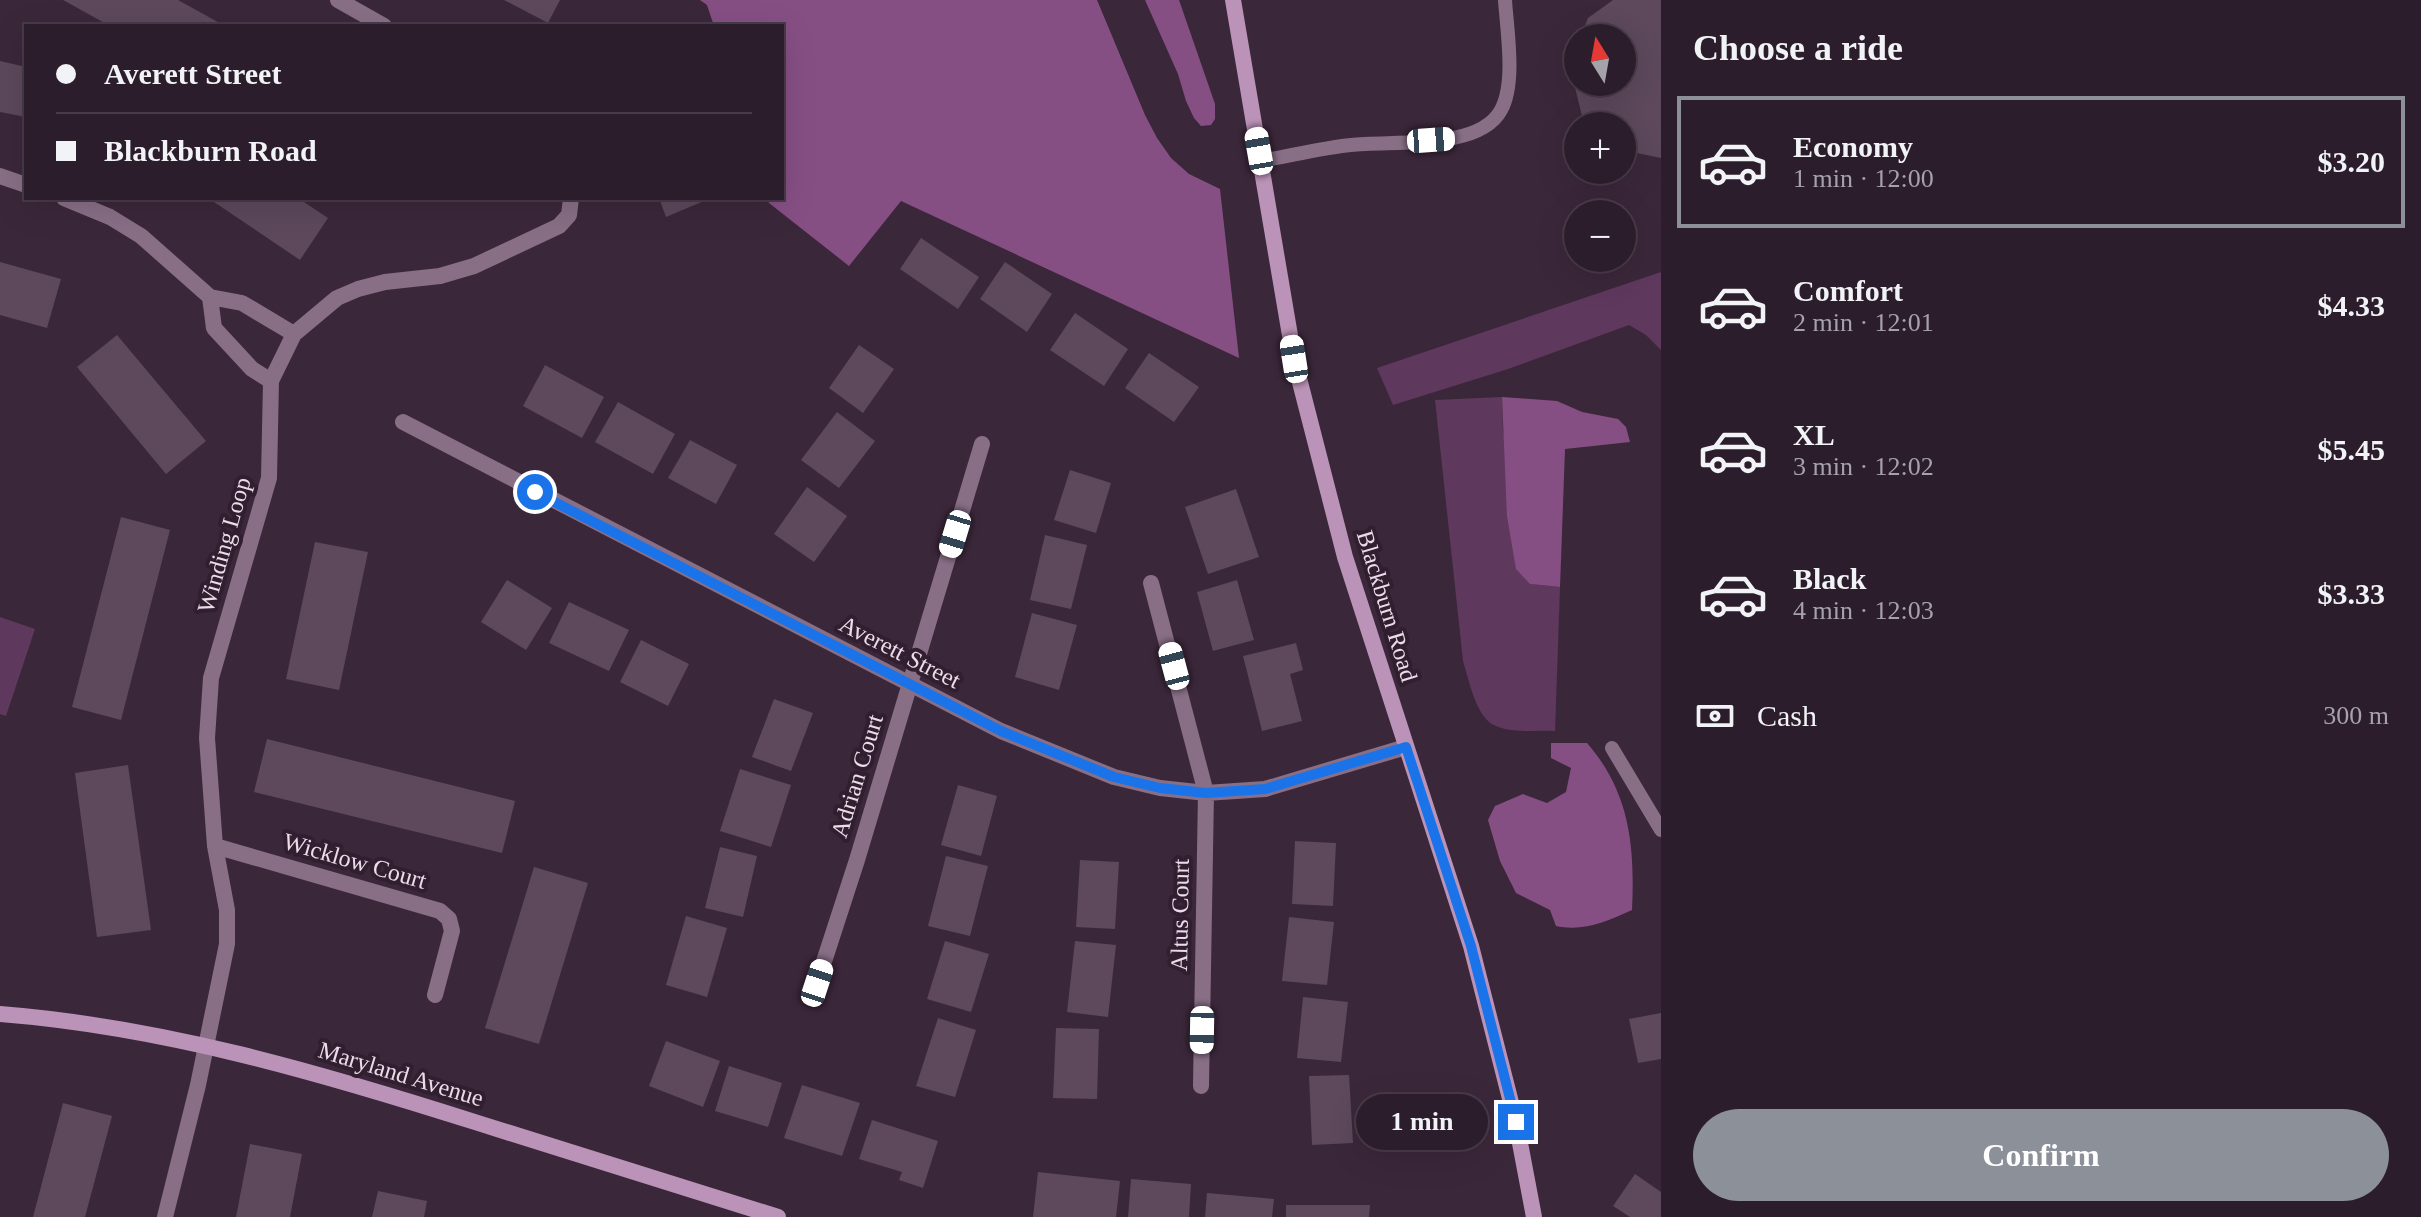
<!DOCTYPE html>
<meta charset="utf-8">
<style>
body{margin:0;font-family:"Times New Roman",serif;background:#342634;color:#f1f3f6;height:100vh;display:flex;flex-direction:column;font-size:30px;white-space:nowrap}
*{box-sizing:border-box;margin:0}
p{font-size:26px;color:#a6a2a9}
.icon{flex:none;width:44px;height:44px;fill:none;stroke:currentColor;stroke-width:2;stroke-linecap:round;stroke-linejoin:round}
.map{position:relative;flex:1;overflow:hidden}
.details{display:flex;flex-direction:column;background:#2c1d2c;width:760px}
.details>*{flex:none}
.banner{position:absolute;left:24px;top:24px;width:760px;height:176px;border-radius:0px;box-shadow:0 8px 32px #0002,0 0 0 2px #483b48;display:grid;align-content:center;height:176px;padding:0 32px;background:#2c1d2c}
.needle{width:52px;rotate:349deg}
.fabs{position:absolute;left:1564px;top:24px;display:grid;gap:16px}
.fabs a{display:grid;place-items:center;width:72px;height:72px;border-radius:50%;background:#2c1d2c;box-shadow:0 8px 32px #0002,0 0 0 2px #483b48;font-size:40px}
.end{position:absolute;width:36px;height:36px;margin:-18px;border:10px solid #1a73e8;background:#fff;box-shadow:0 0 0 4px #fff}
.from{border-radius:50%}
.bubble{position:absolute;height:56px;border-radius:28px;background:#2c1d2c;box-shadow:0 8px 32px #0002,0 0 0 2px #483b48;font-size:26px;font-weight:800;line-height:56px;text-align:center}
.car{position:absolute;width:24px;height:48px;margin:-24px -12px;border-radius:10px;box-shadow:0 0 6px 2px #0007;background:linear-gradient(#fff 24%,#345 0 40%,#fff 0 76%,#345 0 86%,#fff 0)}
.banner b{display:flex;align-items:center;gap:28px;height:76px;font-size:30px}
.banner b+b{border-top:2px solid #483b48}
.banner i{width:20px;height:20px;background:#f1f3f6}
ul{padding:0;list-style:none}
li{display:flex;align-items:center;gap:24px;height:132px;margin:0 16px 12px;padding:0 16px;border:4px solid transparent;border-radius:0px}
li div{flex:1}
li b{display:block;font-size:30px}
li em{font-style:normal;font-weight:800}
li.selected{border-color:#8c9099}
li>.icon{width:72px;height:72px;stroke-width:1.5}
h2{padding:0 32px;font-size:36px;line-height:96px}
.pay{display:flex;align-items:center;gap:20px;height:88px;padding:0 32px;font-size:30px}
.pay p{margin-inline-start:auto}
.button{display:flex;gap:16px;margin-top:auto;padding:16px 32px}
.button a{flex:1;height:92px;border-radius:48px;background:#8c9099;color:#fff;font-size:32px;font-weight:800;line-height:92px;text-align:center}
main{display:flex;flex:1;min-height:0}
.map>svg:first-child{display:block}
.green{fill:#5f385d}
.forest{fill:#864f84}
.building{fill:#5d485c}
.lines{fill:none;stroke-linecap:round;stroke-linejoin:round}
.lane{stroke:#886f86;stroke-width:14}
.street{stroke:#886f86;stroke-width:16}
.secondary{stroke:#bb93b8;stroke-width:16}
.route{stroke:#1a73e8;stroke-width:10}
.labels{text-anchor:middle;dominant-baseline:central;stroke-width:8;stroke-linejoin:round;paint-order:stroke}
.street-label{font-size:24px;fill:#eadde8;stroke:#311e30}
</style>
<main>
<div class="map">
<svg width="1661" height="1217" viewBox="0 0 1661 1217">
<rect width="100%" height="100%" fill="#3b273a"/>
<path class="green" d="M1661,272V350L1646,335L1629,325L1508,369L1393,405L1377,368Z
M1502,397L1503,429L1530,584L1560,587L1555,731C1537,730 1508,734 1492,724C1475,713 1469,680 1463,661L1435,400Z
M0,617L35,629L6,716L0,714Z"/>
<path class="forest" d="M700,0H1097L1145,115L1157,138L1171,158L1189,174L1220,189L1239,358L901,201L849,266L769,203L768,198H782V26H714L707,5Z
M1145,0H1179L1215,104V119L1211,125L1201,126L1194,118L1186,101L1178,74Z
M1502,397L1557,401L1582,412L1618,419L1626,427L1630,442L1565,449L1560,587L1530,584L1516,569L1507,516Z
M1551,743H1587C1630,792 1635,847 1632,910C1608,921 1583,932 1556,926L1550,910L1516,893L1500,861L1488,820L1495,806L1523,794L1547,803L1566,792L1571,768L1551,758Z"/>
<path class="building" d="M63,0H178L225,26H110Z
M504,0H560L548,23Z
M1613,0H1661V158L1622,150V126H1592L1582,116L1570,67L1578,45V82H1622V38H1580L1588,18Z
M0,61L26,67V117L0,112Z
M208,198H298L328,218L300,260Z
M659,198H711L666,217Z
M921,238L979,277L958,309L900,269Z
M0,262L61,279L47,328L0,315Z
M1005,262L1052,294L1027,332L980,299Z
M1075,313L1128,349L1104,386L1050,350Z
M117,335L206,441L166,474L77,367Z
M859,345L894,369L863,413L829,388Z
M1149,353L1199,387L1174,422L1125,388Z
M545,365L604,397L582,438L523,406Z
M618,402L675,434L653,474L595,442Z
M837,412L875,441L839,488L801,460Z
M690,440L737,465L716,504L668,478Z
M1070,470L1111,483L1096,533L1054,520Z
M807,487L847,516L814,562L774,534Z
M1236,489L1259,557L1208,574L1185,507Z
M121,517L170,530L121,720L72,707Z
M1045,535L1087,545L1071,609L1030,600Z
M315,542L368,552L339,690L286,679Z
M507,580L552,608L526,650L481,622Z
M1237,580L1254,640L1213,651L1197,592Z
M569,602L629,630L609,671L549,643Z
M1032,613L1077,625L1059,690L1015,677Z
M641,640L689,664L668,706L620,682Z
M1296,643L1303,670L1290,674L1302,721L1262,731L1243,656Z
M774,699L813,713L791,771L752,757Z
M267,739L515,801L502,853L254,792Z
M128,765L151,930L97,937L75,773Z
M740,769L791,785L771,847L720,831Z
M958,785L997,796L981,856L941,845Z
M1295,841L1336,843L1333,906L1292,904Z
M720,847L757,856L743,917L705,908Z
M946,856L988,866L970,936L928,926Z
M1080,860L1119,862L1115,929L1076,927Z
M534,867L588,883L539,1044L485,1028Z
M686,916L727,928L707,997L666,985Z
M1289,917L1334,922L1327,985L1282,981Z
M945,941L989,954L971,1012L927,999Z
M1075,941L1116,945L1108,1017L1067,1012Z
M1303,997L1348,1002L1341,1062L1297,1058Z
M1661,1013V1059L1638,1063L1629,1019Z
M938,1018L976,1030L955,1097L916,1086Z
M1056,1028L1099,1029L1097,1099L1053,1098Z
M666,1041L720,1061L703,1107L649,1086Z
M729,1066L782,1083L768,1127L715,1111Z
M1349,1075L1353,1143L1312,1145L1309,1076Z
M802,1085L860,1103L842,1156L784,1138Z
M63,1103L112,1116L85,1217H33Z
M872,1120L938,1141L923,1188L899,1180L902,1172L859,1159Z
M250,1144L302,1154L290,1217H236Z
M1038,1172L1120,1181L1116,1217H1033Z
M1635,1174L1661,1192V1217H1630L1613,1206Z
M1131,1179L1191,1184L1189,1217H1128Z
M378,1191L427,1201L424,1217H372Z
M1207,1193L1274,1199L1272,1217H1205Z
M1286,1205H1370L1369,1217H1286Z"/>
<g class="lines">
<path class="lane" d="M1260,161C1290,156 1321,148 1351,145C1392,140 1479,151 1501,110C1516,83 1507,31 1505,0
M1612,748L1661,830"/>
<path class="street" d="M338,0L384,26
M0,176L26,185
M64,198L110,217L141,236L210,297L242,303L294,334
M210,297L214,328L252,369L271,381
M403,422L1001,731L1114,777L1160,788L1206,793L1265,789L1406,747
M1151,583L1206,793L1201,1086
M215,846L440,911L449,919L452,931L435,995
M817,983L857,860L982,444
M165,1217L198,1085L227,944V910L215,846L207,738L211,678L269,478L271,381L294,334L337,298L358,289L385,282L440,276L474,266L559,226L569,215L571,198"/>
<path class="secondary" d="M1233,0L1294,359L1345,557L1471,946L1516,1122L1534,1217
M0,1014C164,1027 321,1073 478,1123C578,1155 678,1186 778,1217"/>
</g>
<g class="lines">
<path class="route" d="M535,492L1001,731L1114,777L1160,788L1206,793L1265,789L1406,747L1471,946L1516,1122"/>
</g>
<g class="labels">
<g class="street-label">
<text transform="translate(224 545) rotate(-74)">Winding Loop</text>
<text transform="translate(1387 606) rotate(73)">Blackburn Road</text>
<text transform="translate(900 652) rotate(27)">Averett Street</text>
<text transform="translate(857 776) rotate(-73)">Adrian Court</text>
<text transform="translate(355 861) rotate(16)">Wicklow Court</text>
<text transform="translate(1180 915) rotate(-89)">Altus Court</text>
<text transform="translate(401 1074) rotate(17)">Maryland Avenue</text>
</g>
</g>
</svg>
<div class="fabs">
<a><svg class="needle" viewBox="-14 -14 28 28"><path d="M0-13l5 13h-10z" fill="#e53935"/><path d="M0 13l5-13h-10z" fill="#a6a2a9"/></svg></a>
<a>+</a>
<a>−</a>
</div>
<i class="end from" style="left:535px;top:492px"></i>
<i class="end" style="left:1516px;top:1122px"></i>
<div class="bubble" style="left:1356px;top:1094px;width:132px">1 min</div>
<i class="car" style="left:1431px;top:140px;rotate:86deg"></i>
<i class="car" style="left:1259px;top:151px;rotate:350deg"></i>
<i class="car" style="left:1294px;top:359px;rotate:351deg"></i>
<i class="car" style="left:955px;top:534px;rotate:197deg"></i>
<i class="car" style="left:1174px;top:666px;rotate:345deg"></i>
<i class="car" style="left:817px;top:983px;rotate:18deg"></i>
<i class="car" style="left:1202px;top:1030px;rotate:181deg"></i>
<div class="banner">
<b><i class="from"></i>Averett Street</b>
<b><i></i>Blackburn Road</b>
</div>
</div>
<section class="details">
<h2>Choose a ride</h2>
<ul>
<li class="selected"><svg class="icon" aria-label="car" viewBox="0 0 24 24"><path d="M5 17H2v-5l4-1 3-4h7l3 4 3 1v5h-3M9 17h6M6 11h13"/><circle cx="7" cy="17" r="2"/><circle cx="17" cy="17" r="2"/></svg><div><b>Economy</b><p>1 min · 12:00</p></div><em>$3.20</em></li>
<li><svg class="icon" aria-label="car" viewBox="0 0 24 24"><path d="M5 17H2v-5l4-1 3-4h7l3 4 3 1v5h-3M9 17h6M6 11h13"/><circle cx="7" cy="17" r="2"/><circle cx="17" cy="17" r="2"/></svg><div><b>Comfort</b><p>2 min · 12:01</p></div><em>$4.33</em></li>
<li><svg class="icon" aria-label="car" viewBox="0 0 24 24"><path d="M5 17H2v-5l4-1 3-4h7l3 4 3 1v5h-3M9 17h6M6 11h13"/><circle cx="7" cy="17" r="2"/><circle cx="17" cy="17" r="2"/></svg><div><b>XL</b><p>3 min · 12:02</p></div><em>$5.45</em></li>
<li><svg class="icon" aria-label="car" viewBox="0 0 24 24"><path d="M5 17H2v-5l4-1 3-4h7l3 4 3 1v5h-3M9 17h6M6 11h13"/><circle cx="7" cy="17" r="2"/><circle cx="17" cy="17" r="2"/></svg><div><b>Black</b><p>4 min · 12:03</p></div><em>$3.33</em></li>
</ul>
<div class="pay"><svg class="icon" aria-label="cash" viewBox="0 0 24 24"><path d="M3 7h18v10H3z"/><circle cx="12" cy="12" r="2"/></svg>Cash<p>300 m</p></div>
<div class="button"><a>Confirm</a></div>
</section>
</main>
